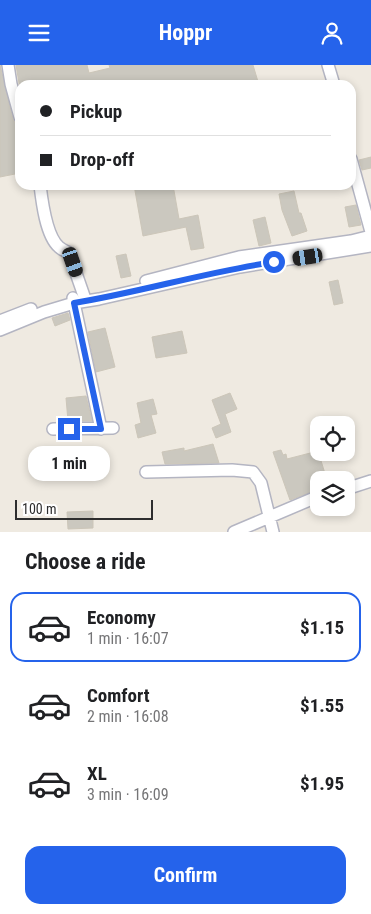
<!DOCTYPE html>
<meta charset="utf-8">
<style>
body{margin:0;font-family:"Roboto Condensed",sans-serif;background:#f6f6f6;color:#202124;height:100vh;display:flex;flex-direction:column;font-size:19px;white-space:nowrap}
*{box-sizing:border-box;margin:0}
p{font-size:16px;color:#757577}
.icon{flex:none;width:28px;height:28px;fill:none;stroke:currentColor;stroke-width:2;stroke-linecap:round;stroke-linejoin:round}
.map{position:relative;height:467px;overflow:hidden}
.side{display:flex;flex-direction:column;background:#fff;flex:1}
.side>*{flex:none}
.hud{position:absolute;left:15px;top:15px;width:341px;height:110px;border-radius:15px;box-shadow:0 2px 8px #0003;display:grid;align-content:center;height:110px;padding:0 25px;background:#fff}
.fabs{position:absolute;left:310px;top:351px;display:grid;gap:10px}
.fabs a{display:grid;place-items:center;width:45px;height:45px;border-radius:10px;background:#fff;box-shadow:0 2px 8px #0003;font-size:25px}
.scale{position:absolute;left:15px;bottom:12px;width:138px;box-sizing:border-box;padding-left:5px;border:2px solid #2e2e2e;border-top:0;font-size:14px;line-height:18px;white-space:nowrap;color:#2e2e2e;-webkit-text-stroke:4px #fff;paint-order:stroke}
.end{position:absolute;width:22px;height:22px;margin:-11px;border:6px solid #2563eb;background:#fff;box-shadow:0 0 0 2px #fff}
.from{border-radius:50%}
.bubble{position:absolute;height:35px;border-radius:15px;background:#fff;box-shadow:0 2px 8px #0003;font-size:16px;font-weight:700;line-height:35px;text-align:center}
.car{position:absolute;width:15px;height:30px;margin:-15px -8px;border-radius:6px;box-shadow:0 0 4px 1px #0007;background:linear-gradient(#222 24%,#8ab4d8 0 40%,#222 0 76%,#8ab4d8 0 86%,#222 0)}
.hud b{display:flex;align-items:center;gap:18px;height:48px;font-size:19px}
.hud b+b{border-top:1px solid #e0e0e0}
.hud i{width:12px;height:12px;background:#202124}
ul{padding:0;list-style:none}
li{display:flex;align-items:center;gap:15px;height:70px;margin:0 10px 8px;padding:0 15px;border:2px solid transparent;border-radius:15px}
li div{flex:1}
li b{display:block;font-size:19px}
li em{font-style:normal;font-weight:700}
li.active{border-color:#2563eb}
li>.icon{width:45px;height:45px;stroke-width:1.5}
h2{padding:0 25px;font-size:22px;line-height:60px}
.primary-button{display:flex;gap:10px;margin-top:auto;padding:10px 25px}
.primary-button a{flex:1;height:58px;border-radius:15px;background:#2563eb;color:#fff;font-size:20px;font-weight:700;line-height:58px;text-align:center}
header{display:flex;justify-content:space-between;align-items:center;height:65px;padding:0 25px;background:#2563eb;color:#fff;font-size:22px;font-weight:700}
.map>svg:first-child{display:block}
.building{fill:#cbc8bf;stroke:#ccc6b9}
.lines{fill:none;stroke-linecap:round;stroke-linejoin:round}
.minor-casing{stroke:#b4b5c2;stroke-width:14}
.minor{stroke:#fff;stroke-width:11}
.route{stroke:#2563eb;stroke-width:6}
</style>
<header><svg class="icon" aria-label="menu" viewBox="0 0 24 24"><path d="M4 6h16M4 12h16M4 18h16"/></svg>Hoppr<svg class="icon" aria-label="person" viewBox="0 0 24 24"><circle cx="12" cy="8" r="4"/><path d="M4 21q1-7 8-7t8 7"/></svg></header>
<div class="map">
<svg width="371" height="467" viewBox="0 0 371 467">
<rect width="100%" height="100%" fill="#efeae1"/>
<path class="building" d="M0,0L13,54L15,58L20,59V108L0,112Z
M16,0H87L89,8L110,3L109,0H253L259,20H20V24Z
M371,92V103L362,105L359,95Z
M134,120H173L179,154L198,150L204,183L191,185L186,162L143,171Z
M294,126L299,148H301L307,166L292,171L282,145L279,129Z
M356,140L361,160L349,162L345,142Z
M265,152L271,178L259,181L253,155Z
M126,189L131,211L121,213L116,191Z
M338,215L343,238L334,240L329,217Z
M68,248L70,255L55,261L52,253Z
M105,263L115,302L96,307L88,267Z
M182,266L187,288L156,293L152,272Z
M230,328L237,344L225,349L231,367L216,373L212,363L221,359L212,335Z
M86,331L92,356H68L66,333Z
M153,334L157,349L151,350L156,368L138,373L135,360L141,358L137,338Z
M213,379L219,398L165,399L162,387L184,383V386Z
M281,385L283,390L286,389L287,394L318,386L327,415H319V424L290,435L273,387Z
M93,446V463L68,464L67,447Z"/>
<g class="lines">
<g class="minor-casing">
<path id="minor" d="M8,0L11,19L20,52
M328,0L334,20
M351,94L371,167
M40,120C42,137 46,171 59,182C62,185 66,186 69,188L84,231
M146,216L239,192L351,176L371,171
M73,233L101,364
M0,256L31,244
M0,265L44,247L74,238L99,234L240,202L371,181
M53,364L113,363
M146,407L232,405L253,407L261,418L273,467
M346,424L371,416
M234,467L319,431"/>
</g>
<use href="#minor" class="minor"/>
</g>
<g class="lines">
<path class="route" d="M69,364H101L74,238C141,227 206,207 274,197"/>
</g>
</svg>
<div class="fabs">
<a><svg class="icon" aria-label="locate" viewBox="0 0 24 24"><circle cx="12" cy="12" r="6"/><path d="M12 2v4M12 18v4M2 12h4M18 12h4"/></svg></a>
<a><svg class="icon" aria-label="layers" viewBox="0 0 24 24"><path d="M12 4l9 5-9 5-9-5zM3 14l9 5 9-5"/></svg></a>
</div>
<div class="scale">100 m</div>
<i class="end from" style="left:274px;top:197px"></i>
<i class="end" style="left:69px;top:364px"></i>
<div class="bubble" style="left:28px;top:381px;width:82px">1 min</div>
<i class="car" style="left:308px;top:192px;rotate:261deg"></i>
<i class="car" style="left:73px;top:197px;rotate:161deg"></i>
<div class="hud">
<b><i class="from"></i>Pickup</b>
<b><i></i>Drop-off</b>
</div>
</div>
<section class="side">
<h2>Choose a ride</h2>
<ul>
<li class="active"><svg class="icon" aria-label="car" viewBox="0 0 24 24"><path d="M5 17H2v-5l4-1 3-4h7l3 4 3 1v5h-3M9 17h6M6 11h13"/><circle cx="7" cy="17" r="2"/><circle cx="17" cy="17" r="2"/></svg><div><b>Economy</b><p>1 min · 16:07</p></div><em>$1.15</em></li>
<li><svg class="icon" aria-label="car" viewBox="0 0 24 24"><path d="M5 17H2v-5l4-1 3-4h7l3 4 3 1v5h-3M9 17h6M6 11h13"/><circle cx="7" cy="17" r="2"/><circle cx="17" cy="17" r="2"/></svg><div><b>Comfort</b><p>2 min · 16:08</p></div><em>$1.55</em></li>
<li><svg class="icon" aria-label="car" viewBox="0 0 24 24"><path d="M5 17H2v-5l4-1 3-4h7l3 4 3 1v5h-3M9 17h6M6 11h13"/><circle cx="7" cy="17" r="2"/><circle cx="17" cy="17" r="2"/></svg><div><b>XL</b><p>3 min · 16:09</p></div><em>$1.95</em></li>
</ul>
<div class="primary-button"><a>Confirm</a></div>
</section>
